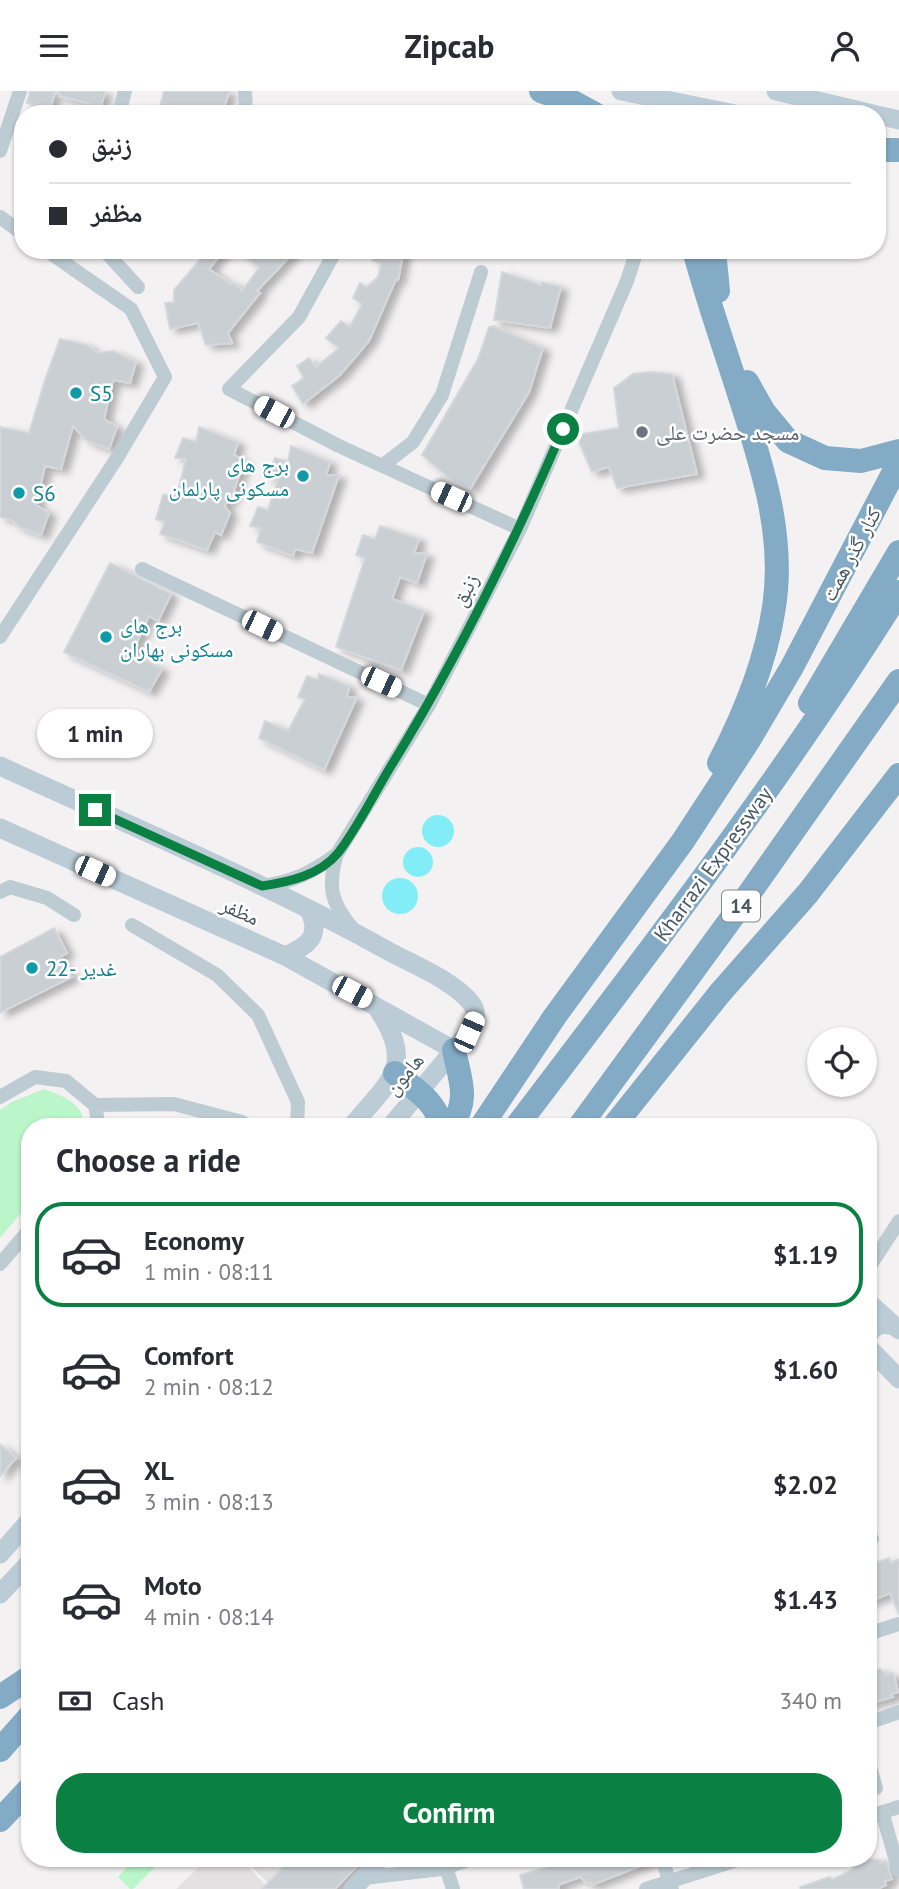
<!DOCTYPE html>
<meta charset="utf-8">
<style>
body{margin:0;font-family:"PT Sans","Noto Naskh Arabic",sans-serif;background:#f7f7f7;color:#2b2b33;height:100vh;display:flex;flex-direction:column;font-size:26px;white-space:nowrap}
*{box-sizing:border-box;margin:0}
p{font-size:23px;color:#7c7c81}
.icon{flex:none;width:38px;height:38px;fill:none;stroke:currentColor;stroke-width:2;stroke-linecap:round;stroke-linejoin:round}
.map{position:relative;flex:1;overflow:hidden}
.side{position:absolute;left:21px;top:1027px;width:856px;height:749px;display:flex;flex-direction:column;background:#fff;border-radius:28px;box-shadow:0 2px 5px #0004}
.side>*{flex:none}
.top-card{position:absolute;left:14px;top:14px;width:872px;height:154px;border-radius:28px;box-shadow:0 2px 5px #0004;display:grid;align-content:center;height:154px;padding:0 35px;background:#fff}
.buttons{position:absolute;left:807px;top:936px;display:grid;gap:14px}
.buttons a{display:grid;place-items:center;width:70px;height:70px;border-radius:50%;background:#fff;box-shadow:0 2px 5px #0004;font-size:35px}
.end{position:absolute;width:32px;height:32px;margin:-16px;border:9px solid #0b8043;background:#fff;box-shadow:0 0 0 4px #fff}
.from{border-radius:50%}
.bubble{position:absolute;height:49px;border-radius:24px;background:#fff;box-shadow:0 2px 5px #0004;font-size:23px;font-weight:800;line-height:49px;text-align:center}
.car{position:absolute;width:21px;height:42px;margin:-21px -10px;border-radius:9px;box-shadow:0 0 5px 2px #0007;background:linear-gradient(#fff 24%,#345 0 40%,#fff 0 76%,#345 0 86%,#fff 0)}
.top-card b{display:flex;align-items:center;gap:24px;height:66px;font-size:26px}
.top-card b+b{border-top:2px solid #e1e1e2}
.top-card i{width:18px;height:18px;background:#2b2b33}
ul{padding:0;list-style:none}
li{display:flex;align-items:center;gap:21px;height:105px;margin:0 14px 10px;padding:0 21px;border:4px solid transparent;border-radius:28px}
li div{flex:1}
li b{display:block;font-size:26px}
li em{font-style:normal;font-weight:800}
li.current{border-color:#0b8043}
li>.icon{width:63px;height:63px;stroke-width:1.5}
h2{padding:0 35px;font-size:32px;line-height:84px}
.pay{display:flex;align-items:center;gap:18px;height:77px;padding:0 35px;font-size:26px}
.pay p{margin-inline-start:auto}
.action{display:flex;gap:14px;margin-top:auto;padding:14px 35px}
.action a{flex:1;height:80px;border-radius:28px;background:#0b8043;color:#fff;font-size:28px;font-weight:800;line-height:80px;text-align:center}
header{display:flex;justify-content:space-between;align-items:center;height:91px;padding:0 35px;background:#fff;font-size:32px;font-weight:800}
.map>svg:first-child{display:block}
.education{fill:#e4e1e3}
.green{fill:#bbf5ca}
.water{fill:#83edf7}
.building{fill:#cacfd4;stroke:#d4d8dd;stroke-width:2;filter:url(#shadow)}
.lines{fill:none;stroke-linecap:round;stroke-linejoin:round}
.street{stroke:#bdcbd2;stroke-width:14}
.secondary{stroke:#bcccd7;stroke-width:19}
.highway{stroke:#83abc5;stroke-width:24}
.route{stroke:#0b8043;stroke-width:9}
.culture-dot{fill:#0f9aa8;stroke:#fff;stroke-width:2.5}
.worship-dot{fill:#6b7280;stroke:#fff;stroke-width:2.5}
.labels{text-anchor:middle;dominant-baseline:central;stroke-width:5;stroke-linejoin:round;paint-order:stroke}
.shield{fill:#fff;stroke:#7e8990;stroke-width:2}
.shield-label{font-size:19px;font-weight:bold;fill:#465761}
.culture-label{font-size:21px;fill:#0d838f;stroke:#fff;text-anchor:start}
.worship-label{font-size:21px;fill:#5b616d;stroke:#fff;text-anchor:start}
.street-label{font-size:21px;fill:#465761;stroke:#fff}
</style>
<header><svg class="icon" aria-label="menu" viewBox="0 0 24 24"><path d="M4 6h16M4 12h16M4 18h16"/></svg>Zipcab<svg class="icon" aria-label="person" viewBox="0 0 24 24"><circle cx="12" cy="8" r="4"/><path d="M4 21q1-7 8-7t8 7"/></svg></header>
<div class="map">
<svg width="899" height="1798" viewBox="0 0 899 1798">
<defs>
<filter id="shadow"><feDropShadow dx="7" dy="4" stdDeviation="3.5" flood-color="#0004"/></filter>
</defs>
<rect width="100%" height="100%" fill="#f3f1f1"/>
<path class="education" d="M207,1768H241L269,1798H176Z
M243,1768H363L338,1798H275Z"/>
<path class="green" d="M44,998C63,1005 85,1013 84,1036H30V1111L0,1147V1019L12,1011Z
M135,1768H157L160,1771L133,1798H130L118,1786Z"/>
<path class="water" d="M422 740a16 16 0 1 1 32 0a16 16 0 1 1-32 0Z
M403 771a15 15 0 1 1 30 0a15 15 0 1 1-30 0Z
M382 805a18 18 0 1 1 36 0a18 18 0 1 1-36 0Z"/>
<path class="building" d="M30,0H55L50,20L27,12Z
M59,0H105L99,23H85L88,12L59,5Z
M164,0H229L223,23H158Z
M208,159H224L209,178L231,193L233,191L242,200L259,177L238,159H296L257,200L260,202L228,242L232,252L206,254L198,232L170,238L165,212L174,211V199Z
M374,159H404L398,189L396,188L369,250L340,284L303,313L292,295L304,287L297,275L309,267L316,276L339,257L326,247L341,230L350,236L362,213L353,207L360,192L367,196L378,186L381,173L372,169Z
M502,181L541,194L542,191L561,196L550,237L494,229Z
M493,235L543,257L529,301L470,398L453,390L422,364L478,268L489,236Z
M60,248L87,254L97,262L113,260L136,271L130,292L113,289L104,328L117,336L109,358L87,350L73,335L61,378L45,375L36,414L49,422L41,444L19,436L12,429L0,426V336L29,342L45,289Z
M651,281L672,283L697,383L617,397L609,376L592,381L576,344L619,337L614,297L633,283Z
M199,336L238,351L234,364L244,369L232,406L224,415L230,422L221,444L215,441L207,459L160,443L165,431L156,428L163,404H177L186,368L175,367L183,347L196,351Z
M291,355L330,371L326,384H339L312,462L295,458L293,465L257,451L261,437L250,435L258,416L268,419L278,388L267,387L275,367L288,371Z
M380,435L419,448L414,463L427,462L417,492L400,486L392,508L424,520L401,579L336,556L365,467L356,464L363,444L375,448Z
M110,472L171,503L158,530L149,525L132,562L162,578L149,601L64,561Z
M319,583L349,595L347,606H357L324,679L259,647L265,630L288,640L305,608L298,606L307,585L318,589Z
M54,837L67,862L58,867L72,886L0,922V866Z
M0,1353L16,1367L0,1385Z
M889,1467L890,1472L899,1468V1523L890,1502L868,1511V1474Z
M880,1578L887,1584L893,1582L898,1601L891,1603L893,1606L868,1613V1582Z
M291,1768H364L335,1798H262Z
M577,1768H653V1770L592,1794L591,1791L587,1792L580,1786L558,1794L559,1798H524L520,1784Z
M863,1768L880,1769V1772L886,1770L892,1788L885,1790L886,1794L878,1798H801L800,1796L830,1786L832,1789L854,1778L853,1776L857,1774V1771Z"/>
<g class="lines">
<path class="street" d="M245,0L246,23
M119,23L125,0
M0,60L20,0
M0,126L23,143
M104,159L138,196
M336,159L299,226L229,298L339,355L520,438
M382,375L413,351L442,304L481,181
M142,478L429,614
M0,546L117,367L165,286L131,218L46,159
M263,795C295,790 311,782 337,763
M0,801L10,796L47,807L74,824
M132,834L217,884L258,924L298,1011L297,1036
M353,838C331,812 327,796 337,763L429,614L520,438L627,190L637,159
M0,1006L35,986L66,990L95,1014L99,1036
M95,1014L174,1013L242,1031L251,1036
M0,1173L30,1138
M868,1178L899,1130
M868,1449L872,1448
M868,1543L899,1533
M868,1632L899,1621
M868,1669L876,1697
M882,1721L899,1780
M868,1726L899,1716
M662,1768L672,1798
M446,1776L453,1798
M364,1787L441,1778L471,1768
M646,1798L740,1768"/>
<path class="secondary" d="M621,0L735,23
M776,0L873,23
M877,24L899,29
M0,675C131,735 264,791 390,861C414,874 454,890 471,912C479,922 474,931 469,941L390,1036
M0,737L285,865L454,959
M285,865C308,855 322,845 309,819
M351,1036C389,990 417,976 377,917
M868,1211L899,1239
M868,1244C876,1232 884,1232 897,1236
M868,1256L899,1288
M0,1463L30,1429
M0,1503L30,1471
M353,1798L380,1768"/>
<path class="highway" d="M541,0L571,10L595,23
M877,59H896
M694,159C708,211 726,261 742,312C763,378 785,446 774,516C766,571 744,624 719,672
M714,159L718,200
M747,291L764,321L788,350L825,367L861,370L899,360
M810,612L899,461
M395,982C414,998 437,1010 441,1036
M451,1036C470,1007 460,990 454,959
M481,1036L555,925L683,750L749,649L792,576L899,371
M516,1036C649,861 783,687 899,501
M579,1036L739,817L899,590
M613,1036L720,902L808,802L899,684
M0,1606L30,1586
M0,1659L30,1625
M0,1729L30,1697"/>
</g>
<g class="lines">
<path class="route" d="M95,719L262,795C289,791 320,784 338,762C357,738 375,701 391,675C457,568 513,454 563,338"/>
</g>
<g class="culture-dot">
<circle cx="76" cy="302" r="7"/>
<circle cx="303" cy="385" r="7"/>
<circle cx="19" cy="402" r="7"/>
<circle cx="106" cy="546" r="7"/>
<circle cx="32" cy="877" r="7"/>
</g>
<circle class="worship-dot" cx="642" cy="341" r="7"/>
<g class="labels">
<rect class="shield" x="722" y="799.5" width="38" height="31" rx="5"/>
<g class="shield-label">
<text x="741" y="815">14</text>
</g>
<g class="culture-label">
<text x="90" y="302">S5</text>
<text x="289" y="373" text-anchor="end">برج های<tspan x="289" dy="24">مسکونی پارلمان</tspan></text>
<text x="33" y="402">S6</text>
<text x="120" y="534">برج های<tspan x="120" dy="24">مسکونی بهاران</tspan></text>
<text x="46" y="877">22- غدیر</text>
</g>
<g class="worship-label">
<text x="656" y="341">مسجد حضرت علی</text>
</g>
<g class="street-label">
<text transform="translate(851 463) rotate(-62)">کنار گذر همت</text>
<text transform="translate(465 499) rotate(-63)">زنبق</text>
<text transform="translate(713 773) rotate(-54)">Kharrazi Expressway</text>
<text transform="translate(240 820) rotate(24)">مظفر</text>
<text transform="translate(404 983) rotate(-50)">هامون</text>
</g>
</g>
</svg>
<div class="buttons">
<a><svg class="icon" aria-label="locate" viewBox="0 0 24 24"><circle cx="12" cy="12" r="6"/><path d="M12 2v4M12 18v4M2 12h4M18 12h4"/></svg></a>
</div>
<i class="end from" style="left:563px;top:338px"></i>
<i class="end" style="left:95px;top:719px"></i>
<div class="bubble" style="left:37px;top:618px;width:116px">1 min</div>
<i class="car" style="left:274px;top:321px;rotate:298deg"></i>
<i class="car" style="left:451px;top:406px;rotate:294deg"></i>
<i class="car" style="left:262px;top:535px;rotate:116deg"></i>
<i class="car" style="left:381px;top:591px;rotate:115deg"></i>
<i class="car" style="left:95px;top:780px;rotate:114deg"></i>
<i class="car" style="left:352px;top:901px;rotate:118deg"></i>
<i class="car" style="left:469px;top:941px;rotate:24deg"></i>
<div class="top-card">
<b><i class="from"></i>زنبق</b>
<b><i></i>مظفر</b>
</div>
<section class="side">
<h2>Choose a ride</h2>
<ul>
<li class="current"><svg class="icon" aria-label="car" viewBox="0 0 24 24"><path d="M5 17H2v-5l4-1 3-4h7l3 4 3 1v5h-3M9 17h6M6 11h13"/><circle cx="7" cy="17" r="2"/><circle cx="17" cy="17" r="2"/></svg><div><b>Economy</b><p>1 min · 08:11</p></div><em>$1.19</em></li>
<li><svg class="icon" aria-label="car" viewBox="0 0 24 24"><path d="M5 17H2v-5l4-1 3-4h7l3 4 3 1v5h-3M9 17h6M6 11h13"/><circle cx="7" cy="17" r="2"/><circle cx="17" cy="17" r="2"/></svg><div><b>Comfort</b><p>2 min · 08:12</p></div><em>$1.60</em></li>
<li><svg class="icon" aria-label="car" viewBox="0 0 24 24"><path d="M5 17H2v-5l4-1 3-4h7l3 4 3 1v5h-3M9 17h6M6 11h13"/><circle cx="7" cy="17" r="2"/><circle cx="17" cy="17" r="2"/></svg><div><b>XL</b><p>3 min · 08:13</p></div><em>$2.02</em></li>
<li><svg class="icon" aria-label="car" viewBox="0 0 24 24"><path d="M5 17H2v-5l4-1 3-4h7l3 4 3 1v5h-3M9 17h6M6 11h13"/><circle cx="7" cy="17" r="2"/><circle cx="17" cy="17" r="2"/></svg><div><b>Moto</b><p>4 min · 08:14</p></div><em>$1.43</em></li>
</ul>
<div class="pay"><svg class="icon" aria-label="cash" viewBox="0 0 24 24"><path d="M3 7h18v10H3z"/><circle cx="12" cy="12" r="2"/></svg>Cash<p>340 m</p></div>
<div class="action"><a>Confirm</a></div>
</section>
</div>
